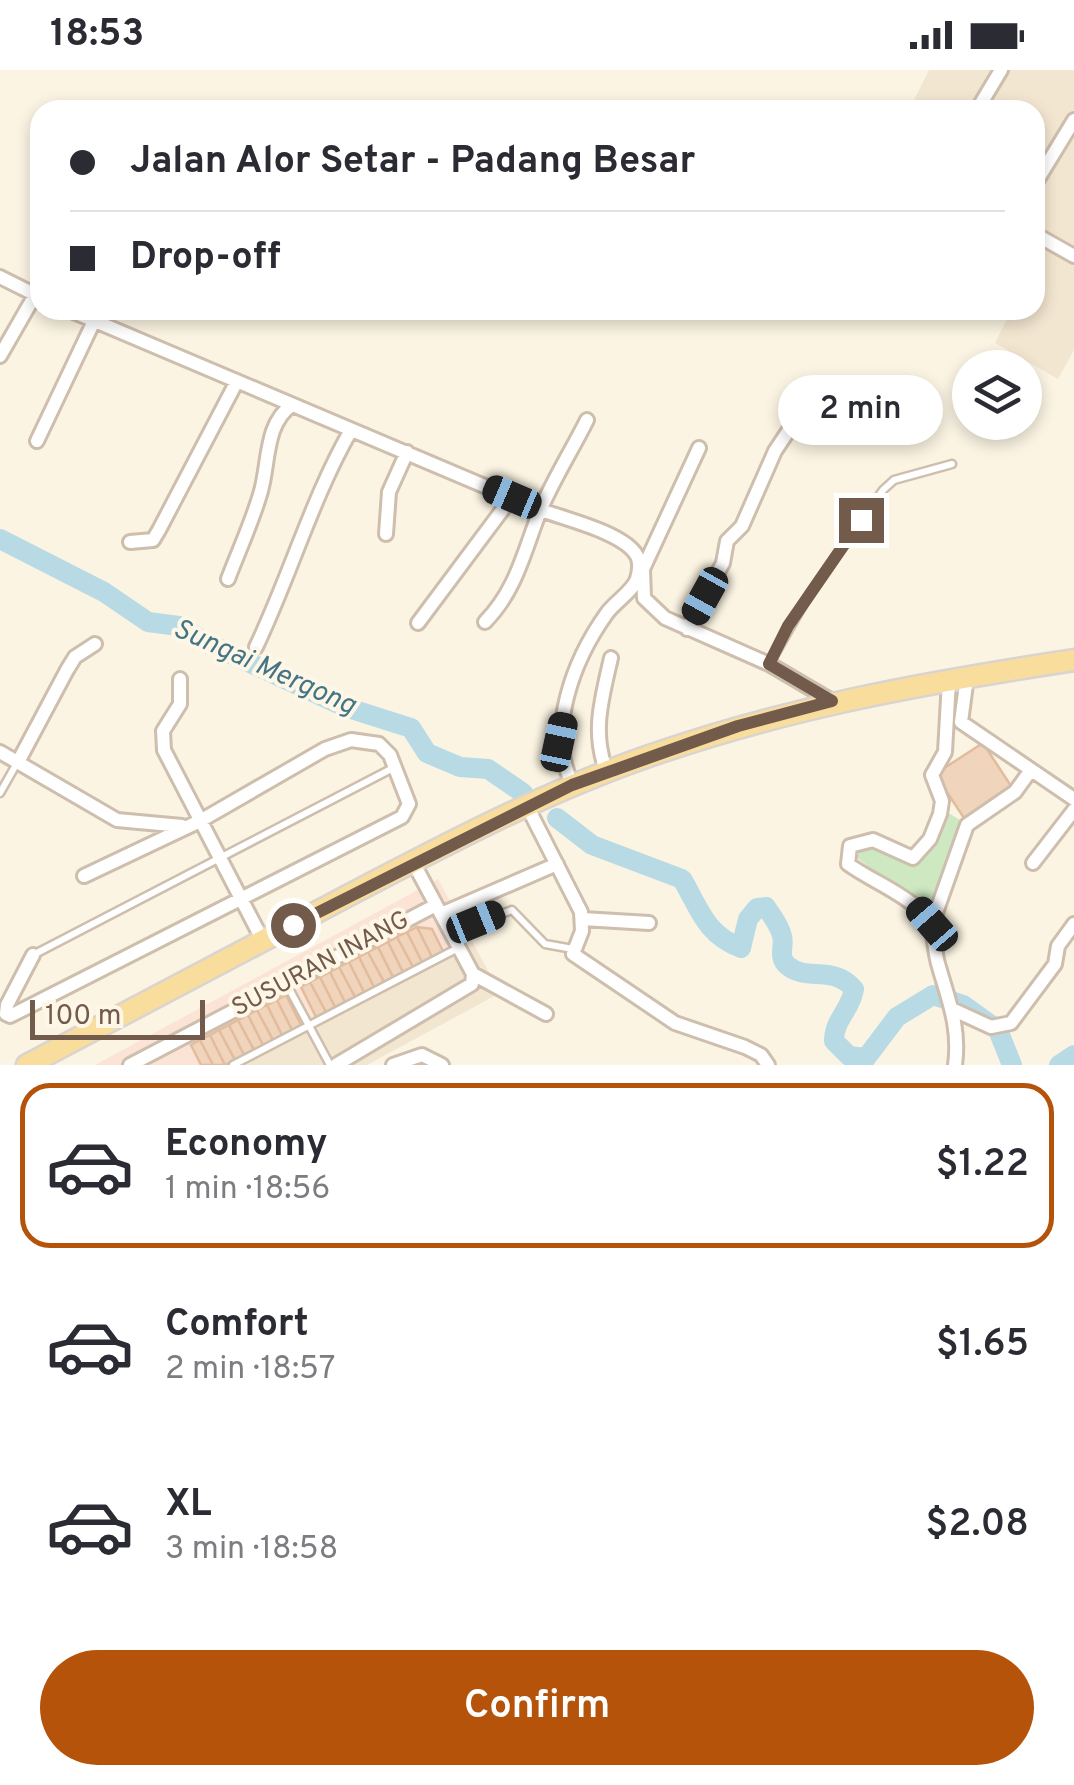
<!DOCTYPE html>
<meta charset="utf-8">
<style>
body{margin:0;font-family:Overpass,sans-serif;background:#f7f7f7;color:#2b2b33;height:100vh;display:flex;flex-direction:column;font-size:38px;white-space:nowrap}
*{box-sizing:border-box;margin:0}
p{font-size:32px;color:#7c7c81}
.icon{flex:none;width:55px;height:55px;fill:none;stroke:currentColor;stroke-width:2;stroke-linecap:round;stroke-linejoin:round}
.map{position:relative;height:995px;overflow:hidden}
.drawer{display:flex;flex-direction:column;background:#fff;flex:1}
.drawer>*{flex:none}
.top-card{position:absolute;left:30px;top:30px;width:1015px;height:220px;border-radius:30px;box-shadow:0 5px 15px #0003;display:grid;align-content:center;height:220px;padding:0 40px;background:#fff}
.tools{position:absolute;left:952px;top:280px;display:grid;gap:20px}
.tools a{display:grid;place-items:center;width:90px;height:90px;border-radius:50%;background:#fff;box-shadow:0 5px 15px #0003;font-size:50px}
.scale{position:absolute;left:30px;bottom:25px;width:175px;box-sizing:border-box;padding-left:10px;border:5px solid #725b4a;border-top:0;font-size:28px;line-height:35px;white-space:nowrap;color:#725b4a;-webkit-text-stroke:8px #fef7e8;paint-order:stroke}
.end{position:absolute;width:45px;height:45px;margin:-22px;border:12px solid #725b4a;background:#fff;box-shadow:0 0 0 5px #fff}
.from{border-radius:50%}
.bubble{position:absolute;height:70px;border-radius:35px;background:#fff;box-shadow:0 5px 15px #0003;font-size:32px;font-weight:600;line-height:70px;text-align:center}
.car{position:absolute;width:30px;height:60px;margin:-30px -15px;border-radius:12px;box-shadow:0 0 8px 2px #0007;background:linear-gradient(#222 24%,#8ab4d8 0 40%,#222 0 76%,#8ab4d8 0 86%,#222 0)}
.top-card b{display:flex;align-items:center;gap:35px;height:95px;font-size:38px}
.top-card b+b{border-top:2px solid #e1e1e2}
.top-card i{width:25px;height:25px;background:#2b2b33}
ul{padding:18px 0 0;list-style:none}
li{display:flex;align-items:center;gap:30px;height:165px;margin:0 20px 15px;padding:0 20px;border:5px solid transparent;border-radius:30px}
li div{flex:1}
li b{display:block;font-size:38px}
li em{font-style:normal;font-weight:600}
li.selected{border-color:#b45309}
li>.icon{width:90px;height:90px;stroke-width:1.5}
.primary-button{display:flex;gap:20px;margin-top:auto;padding:20px 40px}
.primary-button a{flex:1;height:115px;border-radius:60px;background:#b45309;color:#fff;font-size:40px;font-weight:600;line-height:115px;text-align:center}
.status{display:flex;justify-content:space-between;align-items:center;height:70px;padding:0 50px;background:#fff;direction:ltr}
.status svg{height:28px;fill:currentColor}
.map>svg:first-child{display:block}
.residential{fill:#f3e6d1}
.commercial{fill:#fbe4d6}
.green{fill:#cee8c2}
.lines{fill:none;stroke-linecap:round;stroke-linejoin:round}
.river{stroke:#b8dae4;stroke-width:20}
.building{fill:#f0d4bb;stroke:#e2bc9c;stroke-width:2.5}
.service-casing{stroke:#cebead;stroke-width:11}
.minor-casing{stroke:#cebead;stroke-width:18}
.primary-casing{stroke:#dad4d0;stroke-width:25}
.service{stroke:#fff;stroke-width:6}
.minor{stroke:#fff;stroke-width:12}
.primary{stroke:#f8dd9d;stroke-width:20}
.route{stroke:#725b4a;stroke-width:12}
.labels{text-anchor:middle;dominant-baseline:central;stroke-width:8;stroke-linejoin:round;paint-order:stroke}
.street-label{font-size:25px;fill:#725b4a;stroke:#fef7e8}
.water-label{font-size:28px;font-style:italic;fill:#447585;stroke:#fef7e8}
</style>
<div class="status"><b>18:53</b><svg viewBox="0 0 49 12"><path d="M0 12V9h3v3zM5 12V6h3v6zM10 12V3h3v9zM15 12V0h3v12zM26 1h20v11H26zM47 4h2v5h-2z"/></svg></div>
<div class="map">
<svg width="1074" height="995" viewBox="0 0 1074 995">
<rect width="100%" height="100%" fill="#fbf4e3"/>
<path class="residential" d="M929,0H1074V280L1058,309L995,273L1010,243L1006,240H1035V40H909Z
M472,871L500,923L367,995H243Z"/>
<path class="commercial" d="M438,809L472,871L243,995H95Z"/>
<path class="green" d="M935,735L960,750L958,770L933,845L852,784L855,775L871,771L911,797Z"/>
<g class="lines">
<path class="river" d="M0,469L104,522L148,552L179,556L209,574L345,637L411,658L427,683L460,697L488,699L523,723
M557,748L592,775L682,809C700,839 705,864 741,878L748,849L757,838L766,837C772,846 780,856 782,866C785,876 777,887 788,896C808,912 832,894 854,919C851,940 834,949 834,971L849,986L866,988L897,947L933,925L963,935L998,960L1012,995
M1059,995L1074,985"/>
</g>
<path class="building" d="M983,673L1011,716L964,748L935,704Z
M417,857L432,887L422,892L407,862Z
M417,857L432,859L443,881L432,887Z
M407,862L422,892L413,897L397,867Z
M397,867L413,897L403,902L388,872Z
M388,872L403,902L393,907L378,877Z
M378,877L393,907L384,912L368,882Z
M368,882L384,912L374,917L359,887Z
M359,887L374,917L364,922L349,892Z
M349,892L364,922L355,927L339,897Z
M339,897L355,927L345,932L330,902Z
M330,902L345,932L335,937L320,907Z
M320,907L335,937L326,942L310,912Z
M310,912L326,942L316,947L301,917Z
M286,925L301,955L292,960L277,930Z
M277,930L292,960L282,965L267,935Z
M267,935L282,965L273,970L257,940Z
M257,940L273,970L263,975L248,945Z
M248,945L263,975L254,980L238,950Z
M238,950L254,980L244,985L229,955Z
M229,955L244,985L235,990L219,960Z
M219,960L235,990L225,995L210,965Z
M210,965L225,995H213L200,970Z
M200,970L213,995H201L191,975Z"/>
<g class="lines">
<g class="service-casing">
<path id="service" d="M770,593L810,523L883,420L894,410L952,394
M0,723L17,693
M452,862L512,840L545,874L573,879
M33,885L395,697
M286,913L330,995
M233,995L458,878"/>
</g>
<g class="minor-casing">
<path id="minor" d="M977,40L1001,0
M1035,114L1074,50
M1035,164L1074,186
M0,207L40,227
M69,240L541,440C565,449 625,463 637,486C640,492 639,502 637,509C633,521 615,532 607,543C574,589 545,662 573,715
M0,286L35,225
M37,371L94,251
M699,378L643,499L644,528L665,548L769,594L832,631
M386,464L389,422L407,382
M130,472L153,470L159,460L237,311
M228,509C239,480 253,450 261,421C269,393 265,353 292,335
M485,552C517,519 524,481 540,441C553,410 572,380 587,350
M418,553L512,427
M687,559L723,493L727,471L742,456L775,381L791,357
M256,577C290,506 312,428 351,360
M967,607L961,652L1074,729
M180,609V634L163,661L164,680L263,871
M949,610L945,682L932,705L942,731L940,744L930,769L913,788L873,770L850,776L848,794C870,810 899,821 920,840C937,856 932,876 939,897C949,932 960,958 955,995
M0,682L117,750L182,756
M18,692L67,600L75,587L95,574
M607,702C591,663 602,628 611,588
M527,736L581,842L582,861L573,884L675,953L745,977L761,985L768,995
M1033,793L1074,740
M441,844L557,794
M583,849L649,853
M932,854L967,755L1015,722L1031,700
M33,885L7,935L6,944L10,946L402,747L409,734L390,685L379,674L351,670L325,679L200,751L84,806
M473,904L546,944
M954,940L991,957L1011,953L1055,894L1058,876L1074,854
M130,995L436,835
M336,995L472,914L473,904L413,792
M393,995L422,985L442,995"/>
</g>
<g class="primary-casing">
<path id="primary" d="M27,995C130,941 233,887 336,832C437,779 538,725 646,687C789,637 924,613 1074,590"/>
</g>
<use href="#service" class="service"/>
<use href="#minor" class="minor"/>
<use href="#primary" class="primary"/>
</g>
<g class="lines">
<path class="route" d="M293,855L572,715L738,656L832,631L769,594L788,556L861,450"/>
</g>
<g class="labels">
<g class="street-label">
<text transform="translate(321 895) rotate(-28)">SUSURAN INANG</text>
</g>
<g class="water-label">
<text transform="translate(264 598) rotate(24)">Sungai Mergong</text>
</g>
</g>
</svg>
<div class="tools">
<a><svg class="icon" aria-label="layers" viewBox="0 0 24 24"><path d="M12 4l9 5-9 5-9-5zM3 14l9 5 9-5"/></svg></a>
</div>
<div class="scale">100 m</div>
<i class="end from" style="left:293px;top:855px"></i>
<i class="end" style="left:861px;top:450px"></i>
<div class="bubble" style="left:778px;top:305px;width:165px">2 min</div>
<i class="car" style="left:512px;top:427px;rotate:293deg"></i>
<i class="car" style="left:705px;top:526px;rotate:209deg"></i>
<i class="car" style="left:559px;top:672px;rotate:12deg"></i>
<i class="car" style="left:476px;top:852px;rotate:68deg"></i>
<i class="car" style="left:932px;top:854px;rotate:319deg"></i>
<div class="top-card">
<b><i class="from"></i>Jalan Alor Setar - Padang Besar</b>
<b><i></i>Drop-off</b>
</div>
</div>
<section class="drawer">
<ul>
<li class="selected"><svg class="icon" aria-label="car" viewBox="0 0 24 24"><path d="M5 17H2v-5l4-1 3-4h7l3 4 3 1v5h-3M9 17h6M6 11h13"/><circle cx="7" cy="17" r="2"/><circle cx="17" cy="17" r="2"/></svg><div><b>Economy</b><p>1 min · 18:56</p></div><em>$1.22</em></li>
<li><svg class="icon" aria-label="car" viewBox="0 0 24 24"><path d="M5 17H2v-5l4-1 3-4h7l3 4 3 1v5h-3M9 17h6M6 11h13"/><circle cx="7" cy="17" r="2"/><circle cx="17" cy="17" r="2"/></svg><div><b>Comfort</b><p>2 min · 18:57</p></div><em>$1.65</em></li>
<li><svg class="icon" aria-label="car" viewBox="0 0 24 24"><path d="M5 17H2v-5l4-1 3-4h7l3 4 3 1v5h-3M9 17h6M6 11h13"/><circle cx="7" cy="17" r="2"/><circle cx="17" cy="17" r="2"/></svg><div><b>XL</b><p>3 min · 18:58</p></div><em>$2.08</em></li>
</ul>
<div class="primary-button"><a>Confirm</a></div>
</section>
